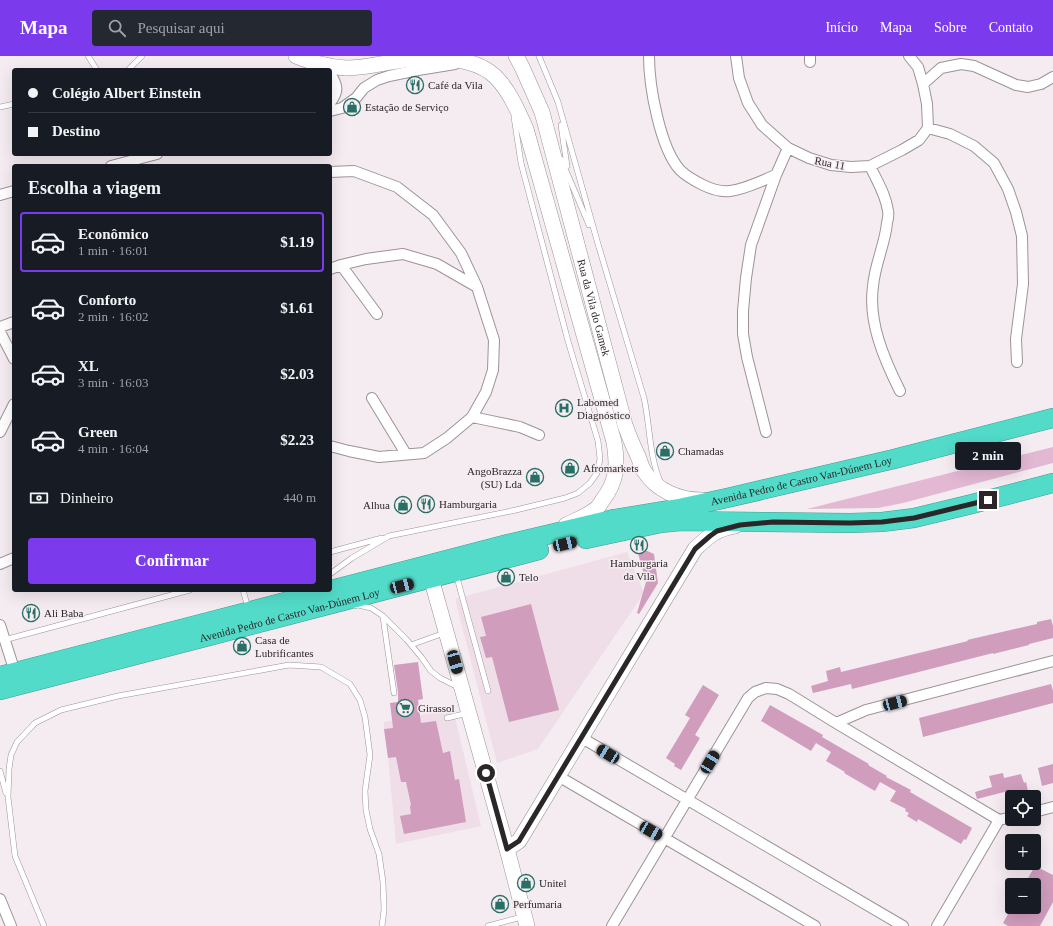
<!DOCTYPE html>
<html lang="pt">
<meta charset="utf-8">
<style>
body{margin:0;font-family:"Times New Roman",serif;background:#242831;color:#f1f3f6;height:100vh;display:flex;flex-direction:column;font-size:15px;white-space:nowrap}
*{box-sizing:border-box;margin:0}
p{font-size:13px;color:#9ea1a6}
.icon{flex:none;width:22px;height:22px;fill:none;stroke:currentColor;stroke-width:2;stroke-linecap:round;stroke-linejoin:round}
.map{position:relative;flex:1;overflow:hidden}
.panel{position:absolute;left:12px;top:108px;width:320px;height:428px;display:flex;flex-direction:column;background:#171b24;border-radius:4px;box-shadow:0 4px 16px #0002}
.panel>*{flex:none}
.guide{position:absolute;left:12px;top:12px;width:320px;height:88px;border-radius:4px;box-shadow:0 4px 16px #0002;display:grid;align-content:center;height:88px;padding:0 16px;background:#171b24}
.controls{position:absolute;left:1005px;top:734px;display:grid;gap:8px}
.controls a{display:grid;place-items:center;width:36px;height:36px;border-radius:4px;background:#171b24;box-shadow:0 4px 16px #0002;font-size:20px}
.end{position:absolute;width:18px;height:18px;margin:-9px;border:5px solid #2b2729;background:#fff;box-shadow:0 0 0 2px #fff}
.from{border-radius:50%}
.bubble{position:absolute;height:28px;border-radius:4px;background:#171b24;box-shadow:0 4px 16px #0002;font-size:13px;font-weight:800;line-height:28px;text-align:center}
.car{position:absolute;width:12px;height:24px;margin:-12px -6px;border-radius:5px;box-shadow:0 0 3px 1px #0007;background:linear-gradient(#222 24%,#8ab4d8 0 40%,#222 0 76%,#8ab4d8 0 86%,#222 0)}
.guide b{display:flex;align-items:center;gap:14px;height:38px;font-size:15px}
.guide b+b{border-top:1px solid #363941}
.guide i{width:10px;height:10px;background:#f1f3f6}
ul{padding:0;list-style:none}
li{display:flex;align-items:center;gap:12px;height:60px;margin:0 8px 6px;padding:0 8px;border:2px solid transparent;border-radius:4px}
li div{flex:1}
li b{display:block;font-size:15px}
li em{font-style:normal;font-weight:800}
li.current{border-color:#7c3aed}
li>.icon{width:36px;height:36px;stroke-width:1.5}
h2{padding:0 16px;font-size:18px;line-height:48px}
.pay{display:flex;align-items:center;gap:10px;height:44px;padding:0 16px;font-size:15px}
.pay p{margin-inline-start:auto}
.action{display:flex;gap:8px;margin-top:auto;padding:8px 16px}
.action a{flex:1;height:46px;border-radius:4px;background:#7c3aed;color:#fff;font-size:16px;font-weight:800;line-height:46px;text-align:center}
header{display:flex;align-items:center;gap:24px;box-sizing:border-box;height:56px;padding:0 20px;background:#7c3aed;color:#fff}
header strong{font-size:19px}
nav{display:flex;gap:22px;margin-inline-start:auto;font-size:14px}
.search{width:280px;height:36px;background:#242831;display:flex;align-items:center;gap:10px;box-sizing:border-box;padding:0 14px;border-radius:4px;color:#9ea1a6;font-size:15px}
.map>svg:first-child{display:block}
.built{fill:#efdee8}
.green{fill:#e3b8d3}
.building{fill:#d09dbd}
.lines{fill:none;stroke-linecap:round;stroke-linejoin:round}
.lane-casing{stroke:#9c9398;stroke-width:6}
.street-casing{stroke:#9c9398;stroke-width:12}
.secondary-casing{stroke:#9c9398;stroke-width:16}
.highway-casing{stroke:#459c91;stroke-width:20}
.lane{stroke:#fff;stroke-width:5}
.street{stroke:#fff;stroke-width:10}
.secondary{stroke:#fff;stroke-width:15}
.highway{stroke:#53dbc9;stroke-width:19}
.route{stroke:#2b2729;stroke-width:5}
.labels{text-anchor:middle;dominant-baseline:central;stroke-width:3;stroke-linejoin:round;paint-order:stroke}
.poi-label{font-size:11px;fill:#2b2729;stroke:#f5ecf1;text-anchor:start}
.street-label{font-size:11px;fill:#2b2729;stroke:#f5ecf1}
</style>
<header>
<strong>Mapa</strong>
<div class="search"><svg class="icon" aria-label="search" viewBox="0 0 24 24"><circle cx="10" cy="10" r="6"/><path d="M15 15l6 6"/></svg>Pesquisar aqui</div>
<nav><a>Início</a><a>Mapa</a><a>Sobre</a><a>Contato</a></nav>
</header>
<div class="map">
<svg width="1053" height="870" viewBox="0 0 1053 870">
<rect width="100%" height="100%" fill="#f5ecf1"/>
<path class="built" d="M627,496L644,537L538,693L497,707L455,543Z
M453,653L481,770L396,788L388,702L384,673V666Z"/>
<path class="green" d="M1053,391V407L903,447L878,452L807,453Z"/>
<path class="building" d="M636,490L654,498L658,527L639,558L637,557L646,526Z
M531,548L559,654L509,666L492,601L486,602L480,581L486,580L481,561Z
M1051,563L1053,570V582L1029,588V589L993,598V597L852,633L851,628L813,637L811,630L828,625L826,615L840,611L841,616L968,585L967,584L1037,568V566Z
M418,606L423,643L418,644L421,667L436,665L443,697L450,695L455,724L459,723L466,766L404,778L400,760L411,758L410,750L411,749L406,726H401L396,701L388,702L384,673L393,672L390,647L398,646V636L394,609Z
M1051,628L1053,635V647L923,681L919,662Z
M703,629L719,639L695,679L700,682L681,714L674,710L675,708L666,702L690,662L685,659Z
M770,649L823,679L822,681L869,708L868,709L887,720L886,721L911,734L910,736L972,772L966,784L964,783L961,788L918,763L917,766L907,760L909,757L905,755L906,753L890,745L896,735L880,726L875,735L844,717L845,716L826,705L831,696L816,687L811,695L761,665Z
M1053,708V727L1042,730L1038,712Z
M1003,717L1004,722L1021,718L1024,727L1026,726L1028,735L1013,739L1012,734L977,743L975,736L992,731L989,720Z
M1035,810L1053,819V846L1040,870H1008L1003,867L1012,851H1034V829H1024Z"/>
<g class="lines">
<g class="lane-casing">
<path id="lane" d="M88,0L97,14
M539,0L558,46L598,188L644,342C650,369 649,399 660,425
M128,14L142,0
M0,51L14,48
M561,69L567,110
M561,103L589,169
M330,496L382,482
M330,518L352,502L389,480L516,454L565,442L578,437L590,427L597,417L600,403L598,385L568,285L521,107L514,61
M456,518L488,635
M243,534L248,552
M354,550L358,549L371,552L383,560L407,584L422,602L431,615L440,622L458,631
M383,561L394,637
M4,584L190,534
M411,589L444,577
M447,662L468,657
M0,715L6,737
M44,870L15,800L8,741L9,713L11,699L17,686L35,667L61,654L118,640L289,609L321,611L350,628L360,644L365,661L370,699L365,735L366,754L370,773L379,798L383,826L384,854L382,870
M488,870L522,861"/>
</g>
<g class="street-casing">
<path id="street" d="M649,0C649,30 660,92 680,114C687,121 695,125 703,129C711,133 721,136 730,135C746,133 761,125 776,119
M736,0L739,22L748,47L762,69L788,92L809,102L831,109L851,111L870,110L902,94L919,84L928,72L927,48L923,28L918,11L909,0
M810,6V0
M330,17C338,30 339,35 330,47
M923,28L941,12L961,8L974,10L1016,29L1028,31L1041,28L1053,21
M330,55L342,52L356,42L364,32L377,24L389,20L418,14L455,8
M928,72L950,78L974,90L994,107L1008,133L1016,156L1022,180L1023,228L1016,283L1017,306
M111,110L157,98
M870,110C877,125 886,139 888,155C889,159 888,163 887,167C885,188 875,208 873,230C868,266 884,303 900,335
M330,116L354,115L397,131L433,159L461,197L477,231L494,284L493,314L486,336L472,361L447,382L424,397L379,401L349,395L330,390
M0,139L14,135
M341,209L377,258
M330,213L341,209L366,203L403,198L437,208L477,231
M0,271L14,266
M0,276L14,303
M372,342L406,398
M472,361L520,371L539,379
M0,376L14,348
M766,376L747,301L743,278V255L746,222L751,189L776,119L788,92
M0,508L14,502
M0,569L15,616
M836,667L866,654L1053,605
M582,682L903,870
M558,720L815,870
M1034,756L1053,751
M0,843L11,870
M612,870L748,642L755,636L766,632L777,633L789,638L836,667L999,764L1012,761
M937,870L999,764"/>
</g>
<g class="secondary-casing">
<g id="secondary">
<path d="M296,0C313,7 328,11 346,12C362,12 376,9 391,6C413,3 436,1 458,4C470,6 481,9 491,17C507,29 518,55 526,73L614,386C618,409 617,426 602,445C601,447 599,450 597,452C588,460 576,464 566,469"/>
<path id="s1" d="M516,0L522,11L542,56L625,369C629,380 633,390 638,400C640,405 641,410 644,415C657,435 679,444 702,444"/>
<path d="M431,522L507,793L527,870"/>
<path d="M507,793L519,785L695,493C710,479 715,474 735,470"/>
</g>
</g>
<g class="highway-casing">
<g id="highway">
<path d="M586,483L661,467L681,465L850,467L882,466L914,462L972,448L1053,427"/>
<path id="s2" d="M0,620L508,488L614,463L681,452L727,442L894,403L1053,362"/>
<path id="s3" d="M0,634L209,580L539,494"/>
</g>
</g>
<use href="#lane" class="lane"/>
<use href="#street" class="street"/>
<use href="#secondary" class="secondary"/>
<use href="#highway" class="highway"/>
</g>
<g class="lines">
<path class="route" d="M486,717L507,793L519,785L695,493L710,480L717,475L740,469L773,466L850,467L882,466L914,462L988,444"/>
</g>
<defs>
<g id="restaurant-ring" transform="scale(0.9)"><circle r="9.5" fill="#f5ecf1" stroke="#286f66" stroke-width="1.5"/><path d="M-5-6h1v4h1v-4h1v4h1v-4h1v5L-1.5 .5V6h-2V.5L-5-1ZM5-6V6H3V1.5H1.5Q1.5-4 5-6Z" fill="#286f66"/></g>
<g id="shop-ring" transform="scale(0.9)"><circle r="9.5" fill="#f5ecf1" stroke="#286f66" stroke-width="1.5"/><path d="M-5-2.5h2.3a2.7 3.5 0 0 1 5.4 0H5L5.5 6h-11ZM-1.5-2.5h3a1.5 2.3 0 0 0-3 0Z" fill="#286f66"/></g>
<g id="hospital-ring" transform="scale(0.9)"><circle r="9.5" fill="#f5ecf1" stroke="#286f66" stroke-width="1.5"/><path d="M-5-5h3v3.5h4V-5h3V5h-3V1.5h-4V5h-3Z" fill="#286f66"/></g>
<g id="supermarket-ring" transform="scale(0.9)"><circle r="9.5" fill="#f5ecf1" stroke="#286f66" stroke-width="1.5"/><path d="M-6-5.5h2.5l.6 2H6L4.5 2H-2.5L-4.4-4H-6ZM-1.5 3.2a1.3 1.3 0 1 0 .1 0ZM3 3.2a1.3 1.3 0 1 0 .1 0Z" fill="#286f66"/></g>
</defs>
<g fill-rule="evenodd">
<use href="#restaurant-ring" x="415" y="29"/>
<use href="#shop-ring" x="352" y="51"/>
<use href="#hospital-ring" x="564" y="352"/>
<use href="#shop-ring" x="665" y="395"/>
<use href="#shop-ring" x="570" y="412"/>
<use href="#shop-ring" x="535" y="421"/>
<use href="#restaurant-ring" x="426" y="448"/>
<use href="#shop-ring" x="403" y="449"/>
<use href="#restaurant-ring" x="639" y="489"/>
<use href="#shop-ring" x="506" y="521"/>
<use href="#restaurant-ring" x="31" y="557"/>
<use href="#shop-ring" x="242" y="590"/>
<use href="#supermarket-ring" x="405" y="652"/>
<use href="#shop-ring" x="526" y="827"/>
<use href="#shop-ring" x="500" y="848"/>
</g>
<g class="labels">
<g class="poi-label">
<text x="428" y="29">Café da Vila</text>
<text x="365" y="51">Estação de Serviço</text>
<text x="577" y="346">Labomed<tspan x="577" dy="13">Diagnóstico</tspan></text>
<text x="678" y="395">Chamadas</text>
<text x="583" y="412">Afromarkets</text>
<text x="522" y="415" text-anchor="end">AngoBrazza<tspan x="522" dy="13">(SU) Lda</tspan></text>
<text x="439" y="448">Hamburgaria</text>
<text x="390" y="449" text-anchor="end">Alhua</text>
<text x="639" y="507" text-anchor="middle">Hamburgaria<tspan x="639" dy="13">da Vila</tspan></text>
<text x="519" y="521">Telo</text>
<text x="44" y="557">Ali Baba</text>
<text x="255" y="584">Casa de<tspan x="255" dy="13">Lubrificantes</tspan></text>
<text x="418" y="652">Girassol</text>
<text x="539" y="827">Unitel</text>
<text x="513" y="848">Perfumaria</text>
</g>
<g class="street-label">
<text transform="translate(830 107) rotate(11)">Rua 11</text>
<text stroke="none"><textPath href="#s1" startOffset="264">Rua da Vila do Gamek</textPath></text>
<text stroke="none"><textPath href="#s2" startOffset="825">Avenida Pedro de Castro Van-Dúnem Loy</textPath></text>
<text stroke="none"><textPath href="#s3" startOffset="299">Avenida Pedro de Castro Van-Dúnem Loy</textPath></text>
</g>
</g>
</svg>
<div class="controls">
<a><svg class="icon" aria-label="locate" viewBox="0 0 24 24"><circle cx="12" cy="12" r="6"/><path d="M12 2v4M12 18v4M2 12h4M18 12h4"/></svg></a>
<a>+</a>
<a>−</a>
</div>
<i class="end from" style="left:486px;top:717px"></i>
<i class="end" style="left:988px;top:444px"></i>
<div class="bubble" style="left:955px;top:386px;width:66px">2 min</div>
<i class="car" style="left:565px;top:488px;rotate:77deg"></i>
<i class="car" style="left:402px;top:530px;rotate:75deg"></i>
<i class="car" style="left:455px;top:606px;rotate:164deg"></i>
<i class="car" style="left:895px;top:647px;rotate:75deg"></i>
<i class="car" style="left:608px;top:698px;rotate:301deg"></i>
<i class="car" style="left:710px;top:706px;rotate:31deg"></i>
<i class="car" style="left:651px;top:775px;rotate:120deg"></i>
<div class="guide">
<b><i class="from"></i>Colégio Albert Einstein</b>
<b><i></i>Destino</b>
</div>
<section class="panel">
<h2>Escolha a viagem</h2>
<ul>
<li class="current"><svg class="icon" aria-label="car" viewBox="0 0 24 24"><path d="M5 17H2v-5l4-1 3-4h7l3 4 3 1v5h-3M9 17h6M6 11h13"/><circle cx="7" cy="17" r="2"/><circle cx="17" cy="17" r="2"/></svg><div><b>Econômico</b><p>1 min · 16:01</p></div><em>$1.19</em></li>
<li><svg class="icon" aria-label="car" viewBox="0 0 24 24"><path d="M5 17H2v-5l4-1 3-4h7l3 4 3 1v5h-3M9 17h6M6 11h13"/><circle cx="7" cy="17" r="2"/><circle cx="17" cy="17" r="2"/></svg><div><b>Conforto</b><p>2 min · 16:02</p></div><em>$1.61</em></li>
<li><svg class="icon" aria-label="car" viewBox="0 0 24 24"><path d="M5 17H2v-5l4-1 3-4h7l3 4 3 1v5h-3M9 17h6M6 11h13"/><circle cx="7" cy="17" r="2"/><circle cx="17" cy="17" r="2"/></svg><div><b>XL</b><p>3 min · 16:03</p></div><em>$2.03</em></li>
<li><svg class="icon" aria-label="car" viewBox="0 0 24 24"><path d="M5 17H2v-5l4-1 3-4h7l3 4 3 1v5h-3M9 17h6M6 11h13"/><circle cx="7" cy="17" r="2"/><circle cx="17" cy="17" r="2"/></svg><div><b>Green</b><p>4 min · 16:04</p></div><em>$2.23</em></li>
</ul>
<div class="pay"><svg class="icon" aria-label="cash" viewBox="0 0 24 24"><path d="M3 7h18v10H3z"/><circle cx="12" cy="12" r="2"/></svg>Dinheiro<p>440 m</p></div>
<div class="action"><a>Confirmar</a></div>
</section>
</div>
